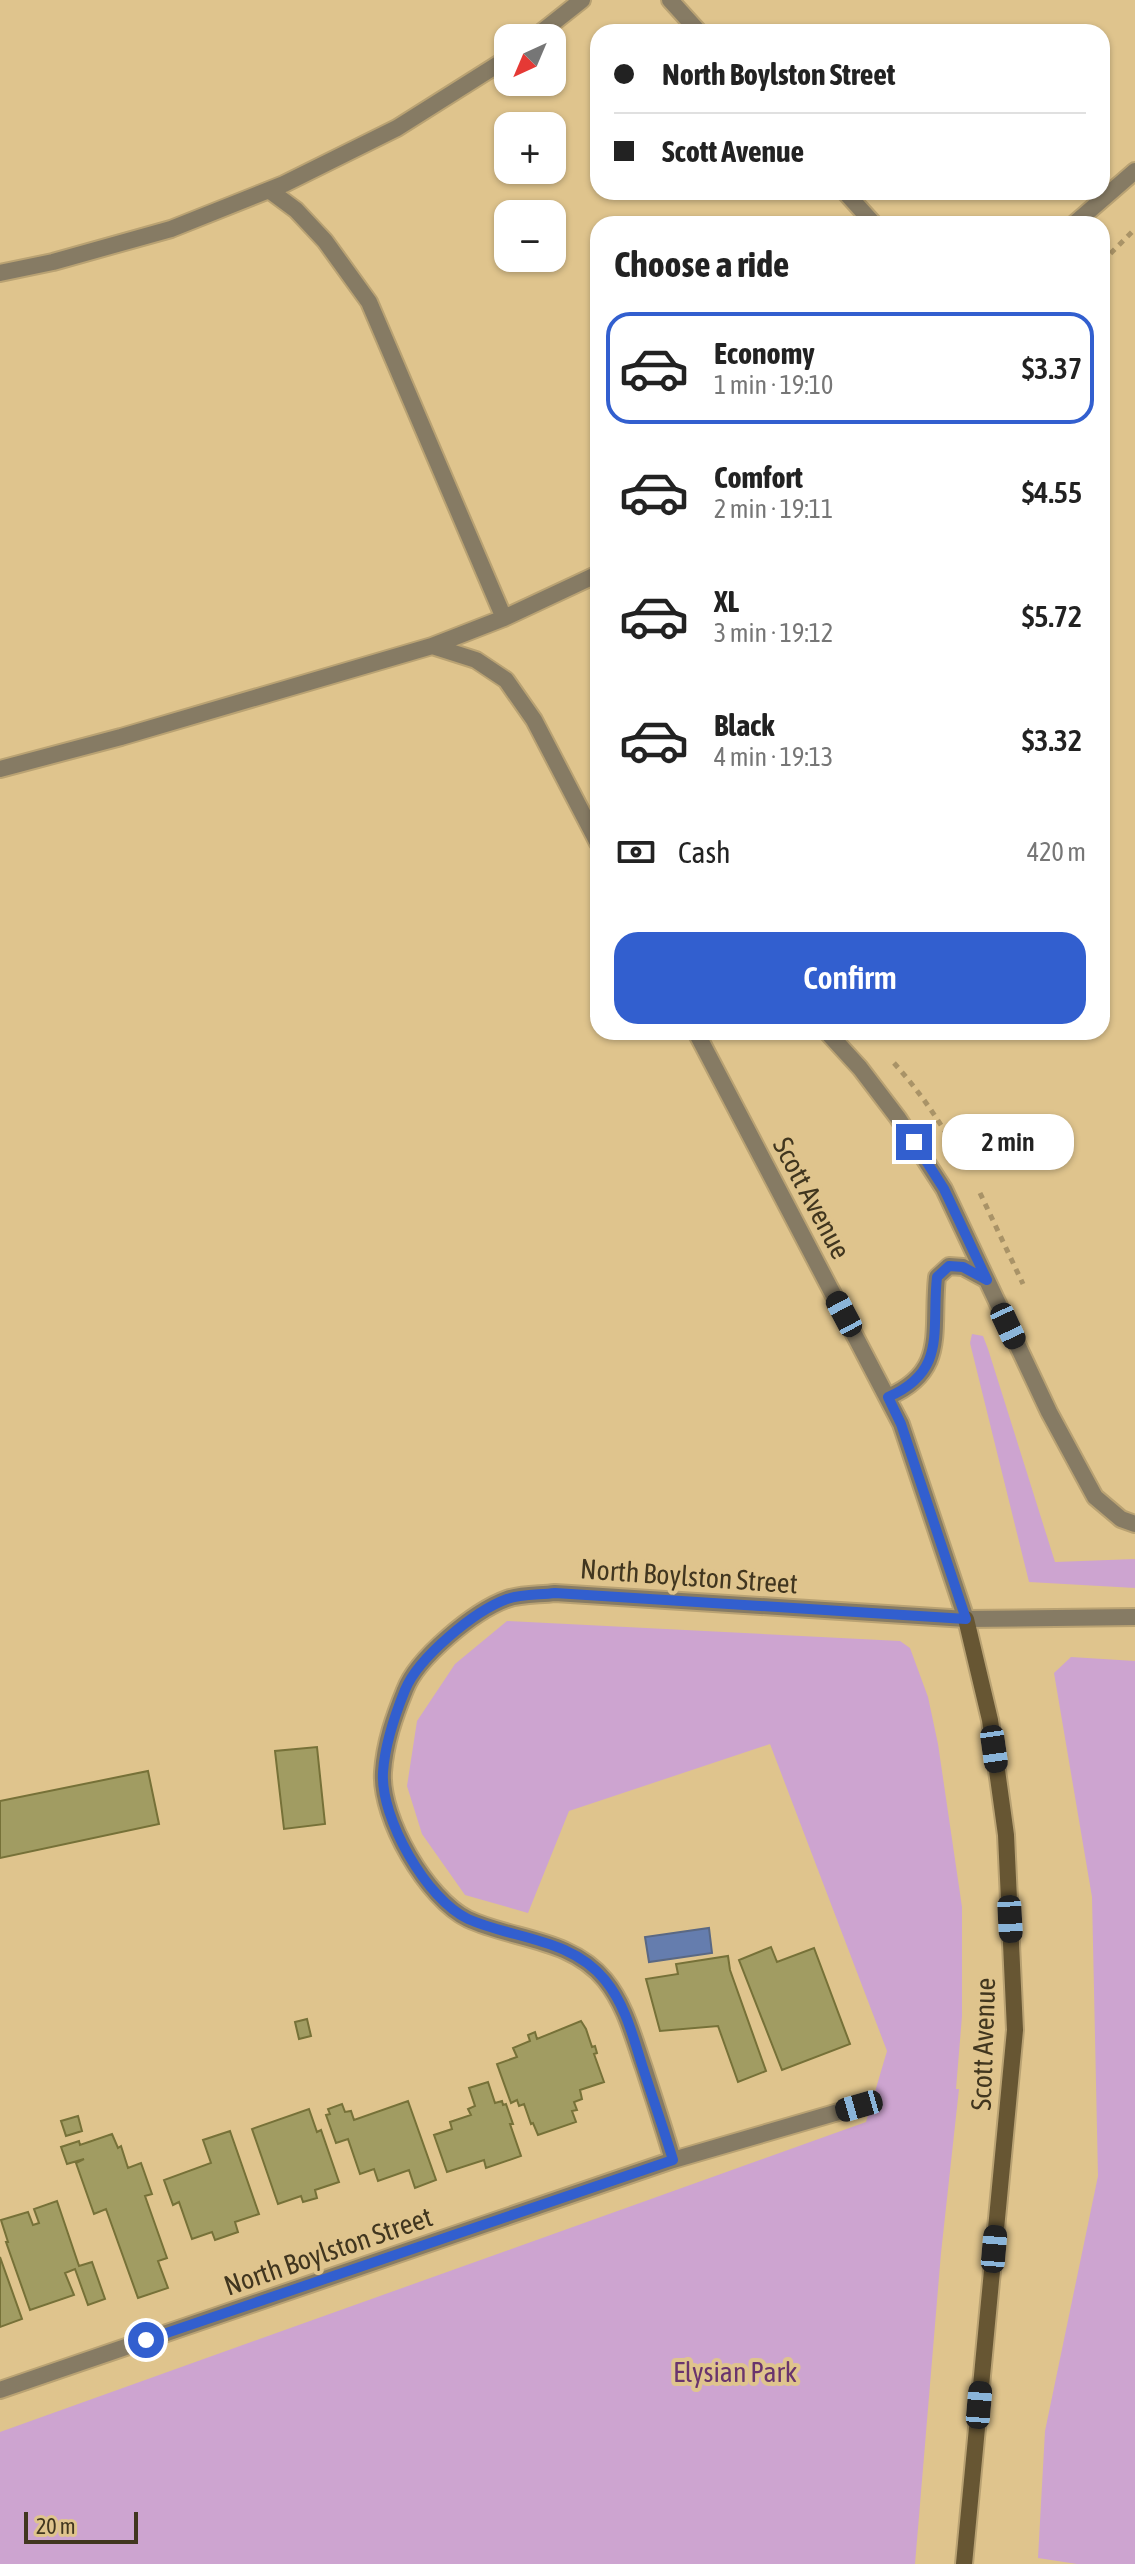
<!DOCTYPE html>
<meta charset="utf-8">
<style>
body{margin:0;font-family:"Asap Condensed",sans-serif;background:#f2f2f2;color:#222;height:100vh;display:flex;flex-direction:column;font-size:30px;white-space:nowrap}
*{box-sizing:border-box;margin:0}
p{font-size:26px;color:#767676}
.icon{flex:none;width:44px;height:44px;fill:none;stroke:currentColor;stroke-width:2;stroke-linecap:round;stroke-linejoin:round}
.map{position:relative;flex:1;overflow:hidden}
.details{position:absolute;left:590px;top:216px;width:520px;height:824px;display:flex;flex-direction:column;background:#fff;border-radius:24px;box-shadow:0 2px 6px #0004}
.details>*{flex:none}
.top-card{position:absolute;left:590px;top:24px;width:520px;height:176px;border-radius:24px;box-shadow:0 2px 6px #0004;display:grid;align-content:center;height:176px;padding:0 24px;background:#fff}
.needle{width:52px;rotate:224deg}
.controls{position:absolute;left:494px;top:24px;display:grid;gap:16px}
.controls a{display:grid;place-items:center;width:72px;height:72px;border-radius:16px;background:#fff;box-shadow:0 2px 6px #0004;font-size:40px}
.scale{position:absolute;left:24px;bottom:20px;width:114px;box-sizing:border-box;padding-left:8px;border:4px solid #41361f;border-top:0;font-size:22px;line-height:28px;white-space:nowrap;color:#41361f;-webkit-text-stroke:6px #dfc48d;paint-order:stroke}
.end{position:absolute;width:36px;height:36px;margin:-18px;border:10px solid #325fcf;background:#fff;box-shadow:0 0 0 4px #fff}
.from{border-radius:50%}
.bubble{position:absolute;height:56px;border-radius:24px;background:#fff;box-shadow:0 2px 6px #0004;font-size:26px;font-weight:600;line-height:56px;text-align:center}
.car{position:absolute;width:24px;height:48px;margin:-24px -12px;border-radius:10px;box-shadow:0 0 6px 2px #0007;background:linear-gradient(#222 24%,#8ab4d8 0 40%,#222 0 76%,#8ab4d8 0 86%,#222 0)}
.top-card b{display:flex;align-items:center;gap:28px;height:76px;font-size:30px}
.top-card b+b{border-top:2px solid #e0e0e0}
.top-card i{width:20px;height:20px;background:#222}
ul{padding:0;list-style:none}
li{display:flex;align-items:center;gap:24px;height:112px;margin:0 16px 12px;padding:0 8px;border:4px solid transparent;border-radius:24px}
li div{flex:1}
li b{display:block;font-size:30px}
li em{font-style:normal;font-weight:600}
li.active{border-color:#325fcf}
li>.icon{width:72px;height:72px;stroke-width:1.5}
h2{padding:0 24px;font-size:36px;line-height:96px}
.pay{display:flex;align-items:center;gap:20px;height:88px;padding:0 24px;font-size:30px}
.pay p{margin-inline-start:auto}
.cta{display:flex;gap:16px;margin-top:auto;padding:16px 24px}
.cta a{flex:1;height:92px;border-radius:24px;background:#325fcf;color:#fff;font-size:32px;font-weight:600;line-height:92px;text-align:center}
.map>svg:first-child{display:block}
.green{fill:#cda4d0}
.water{fill:#657dae;stroke:#5a6883;stroke-width:2}
.building{fill:#a19c62;stroke:#767138;stroke-width:2}
.lines{fill:none;stroke-linecap:round;stroke-linejoin:round}
.lane-casing{stroke:#b9a273;stroke-width:20}
.street-casing{stroke:#b9a273;stroke-width:20}
.secondary-casing{stroke:#b9a273;stroke-width:20}
.path{stroke:#a99367;stroke-width:5;stroke-dasharray:6 6;stroke-linecap:butt}
.lane{stroke:#867b64;stroke-width:16}
.street{stroke:#867b64;stroke-width:16}
.secondary{stroke:#675633;stroke-width:16}
.route{stroke:#325fcf;stroke-width:10}
.labels{text-anchor:middle;dominant-baseline:central;stroke-width:8;stroke-linejoin:round;paint-order:stroke}
.street-label{font-size:28px;fill:#41361f;stroke:#dfc48d}
.park-label{font-size:28px;fill:#69346e;stroke:#dfc48d}
</style>
<div class="map">
<svg width="1135" height="2564" viewBox="0 0 1135 2564">
<rect width="100%" height="100%" fill="#dfc48d"/>
<path class="green" d="M972,1334L983,1336L988,1349L1055,1562L1135,1559V1588L1029,1582L970,1343Z
M507,1621L900,1641L910,1648L928,1697L938,1744L962,1907V2016L956,2089H959L941,2253L915,2564H0V2432L866,2122L887,2051L770,1744L569,1811L528,1913L465,1895L422,1834L407,1786L417,1721L455,1664Z
M1071,1657L1135,1661V2564H1077L1038,2558L1045,2431L1098,2176L1092,1897L1054,1673Z"/>
<path class="water" d="M709,1928L712,1953L649,1962L645,1937Z"/>
<path class="building" d="M317,1747L325,1824L284,1829L275,1751Z
M148,1771L159,1824L0,1858V1801Z
M771,1947L777,1962L814,1948L850,2044L782,2070L739,1960Z
M728,1956L730,1970L766,2071L738,2082L718,2026L660,2031L646,1979L678,1974L676,1964Z
M307,2019L311,2036L299,2039L295,2022Z
M581,2021L586,2029L592,2047L595,2046L597,2053L594,2054L604,2082L580,2090L582,2099L574,2102L577,2110L572,2111L576,2122L538,2135L533,2123L531,2124L524,2104L519,2106L517,2100L511,2103L497,2064L517,2057L513,2048L530,2041L528,2035L535,2032L537,2039Z
M488,2082L495,2103L502,2101L503,2105L506,2104L513,2124H510L521,2156L486,2168L484,2160L447,2172L434,2135L452,2129L450,2122L471,2115L468,2109L475,2106L469,2088Z
M408,2101L436,2180L415,2188L409,2170L378,2181L374,2169L360,2174L348,2139L336,2143L326,2115L330,2114L328,2109L342,2104L345,2112L351,2111L354,2120Z
M309,2109L317,2132L321,2130L339,2182L315,2190L317,2198L303,2202L301,2196L278,2204L252,2129Z
M78,2116L82,2131L66,2136L61,2121Z
M230,2131L259,2214L235,2222L238,2232L215,2240L212,2232L192,2239L179,2202L173,2205L164,2180L211,2163L203,2140Z
M112,2134L118,2148L121,2146L128,2168L141,2163L152,2194L145,2196L167,2258L158,2261L168,2288L138,2298L106,2209L94,2214L76,2163L84,2159L67,2164L61,2147L79,2141L80,2145Z
M57,2201L79,2266L92,2262L105,2299L88,2305L75,2269L65,2273L74,2295L30,2310L6,2242H8L1,2220L28,2212L33,2225L39,2223L34,2209Z
M0,2257L22,2319L0,2327Z"/>
<g class="lines">
<g class="lane-casing">
<path id="lane" d="M670,0L699,32
M534,38L582,0
M269,190L296,210L325,241L369,302L504,618
M845,192L874,224
M1074,224L1135,171
M0,273L53,262L171,229L284,184L397,128L508,58
M432,646L504,618L598,574
M0,769L121,737L432,646L476,660L506,680L534,720L598,843
M696,1032L901,1424L966,1619
M827,1032L860,1068L898,1118L944,1189L1049,1412L1095,1497L1121,1519L1135,1524
M888,1397C948,1371 931,1331 937,1277L949,1266L963,1267L987,1280"/>
</g>
<g class="street-casing">
<path id="street" d="M673,2160C664,2129 654,2099 644,2068C633,2037 626,2006 605,1980C571,1938 513,1940 468,1919C427,1899 380,1818 383,1772C385,1743 394,1717 405,1690C417,1658 474,1611 507,1599C521,1594 540,1595 555,1593L966,1619L1135,1617
M0,2390L673,2160L859,2106"/>
</g>
<g class="secondary-casing">
<path id="secondary" d="M964,2564L1015,2030L1006,1835L990,1720L966,1619"/>
</g>
<path class="path" d="M1102,262L1135,229
M894,1063C921,1093 944,1127 963,1163
M980,1193L1023,1284"/>
<use href="#lane" class="lane"/>
<use href="#street" class="street"/>
<use href="#secondary" class="secondary"/>
</g>
<g class="lines">
<path class="route" d="M146,2340L673,2160C664,2130 653,2099 643,2068C633,2037 626,2006 605,1980C571,1938 513,1939 468,1919C427,1900 380,1818 383,1772C385,1744 394,1717 405,1690C418,1658 474,1611 507,1599C521,1594 540,1595 555,1593L966,1619L901,1424L888,1397C948,1371 931,1330 937,1277L949,1266L963,1267L987,1280L944,1189L914,1142"/>
</g>
<g class="labels">
<g class="street-label">
<text transform="translate(812 1198) rotate(62)">Scott Avenue</text>
<text transform="translate(689 1576) rotate(4)">North Boylston Street</text>
<text transform="translate(983 2044) rotate(-88)">Scott Avenue</text>
<text transform="translate(328 2251) rotate(-19)">North Boylston Street</text>
</g>
<g class="park-label">
<text x="735" y="2372">Elysian Park</text>
</g>
</g>
</svg>
<div class="controls">
<a><svg class="needle" viewBox="-14 -14 28 28"><path d="M0-13l5 13h-10z" fill="#e53935"/><path d="M0 13l5-13h-10z" fill="#767676"/></svg></a>
<a>+</a>
<a>−</a>
</div>
<div class="scale">20 m</div>
<i class="end from" style="left:146px;top:2340px"></i>
<i class="end" style="left:914px;top:1142px"></i>
<div class="bubble" style="left:942px;top:1114px;width:132px">2 min</div>
<i class="car" style="left:844px;top:1314px;rotate:332deg"></i>
<i class="car" style="left:1008px;top:1326px;rotate:155deg"></i>
<i class="car" style="left:994px;top:1749px;rotate:172deg"></i>
<i class="car" style="left:1010px;top:1919px;rotate:177deg"></i>
<i class="car" style="left:859px;top:2106px;rotate:254deg"></i>
<i class="car" style="left:994px;top:2249px;rotate:5deg"></i>
<i class="car" style="left:979px;top:2405px;rotate:5deg"></i>
<div class="top-card">
<b><i class="from"></i>North Boylston Street</b>
<b><i></i>Scott Avenue</b>
</div>
<section class="details">
<h2>Choose a ride</h2>
<ul>
<li class="active"><svg class="icon" aria-label="car" viewBox="0 0 24 24"><path d="M5 17H2v-5l4-1 3-4h7l3 4 3 1v5h-3M9 17h6M6 11h13"/><circle cx="7" cy="17" r="2"/><circle cx="17" cy="17" r="2"/></svg><div><b>Economy</b><p>1 min · 19:10</p></div><em>$3.37</em></li>
<li><svg class="icon" aria-label="car" viewBox="0 0 24 24"><path d="M5 17H2v-5l4-1 3-4h7l3 4 3 1v5h-3M9 17h6M6 11h13"/><circle cx="7" cy="17" r="2"/><circle cx="17" cy="17" r="2"/></svg><div><b>Comfort</b><p>2 min · 19:11</p></div><em>$4.55</em></li>
<li><svg class="icon" aria-label="car" viewBox="0 0 24 24"><path d="M5 17H2v-5l4-1 3-4h7l3 4 3 1v5h-3M9 17h6M6 11h13"/><circle cx="7" cy="17" r="2"/><circle cx="17" cy="17" r="2"/></svg><div><b>XL</b><p>3 min · 19:12</p></div><em>$5.72</em></li>
<li><svg class="icon" aria-label="car" viewBox="0 0 24 24"><path d="M5 17H2v-5l4-1 3-4h7l3 4 3 1v5h-3M9 17h6M6 11h13"/><circle cx="7" cy="17" r="2"/><circle cx="17" cy="17" r="2"/></svg><div><b>Black</b><p>4 min · 19:13</p></div><em>$3.32</em></li>
</ul>
<div class="pay"><svg class="icon" aria-label="cash" viewBox="0 0 24 24"><path d="M3 7h18v10H3z"/><circle cx="12" cy="12" r="2"/></svg>Cash<p>420 m</p></div>
<div class="cta"><a>Confirm</a></div>
</section>
</div>
